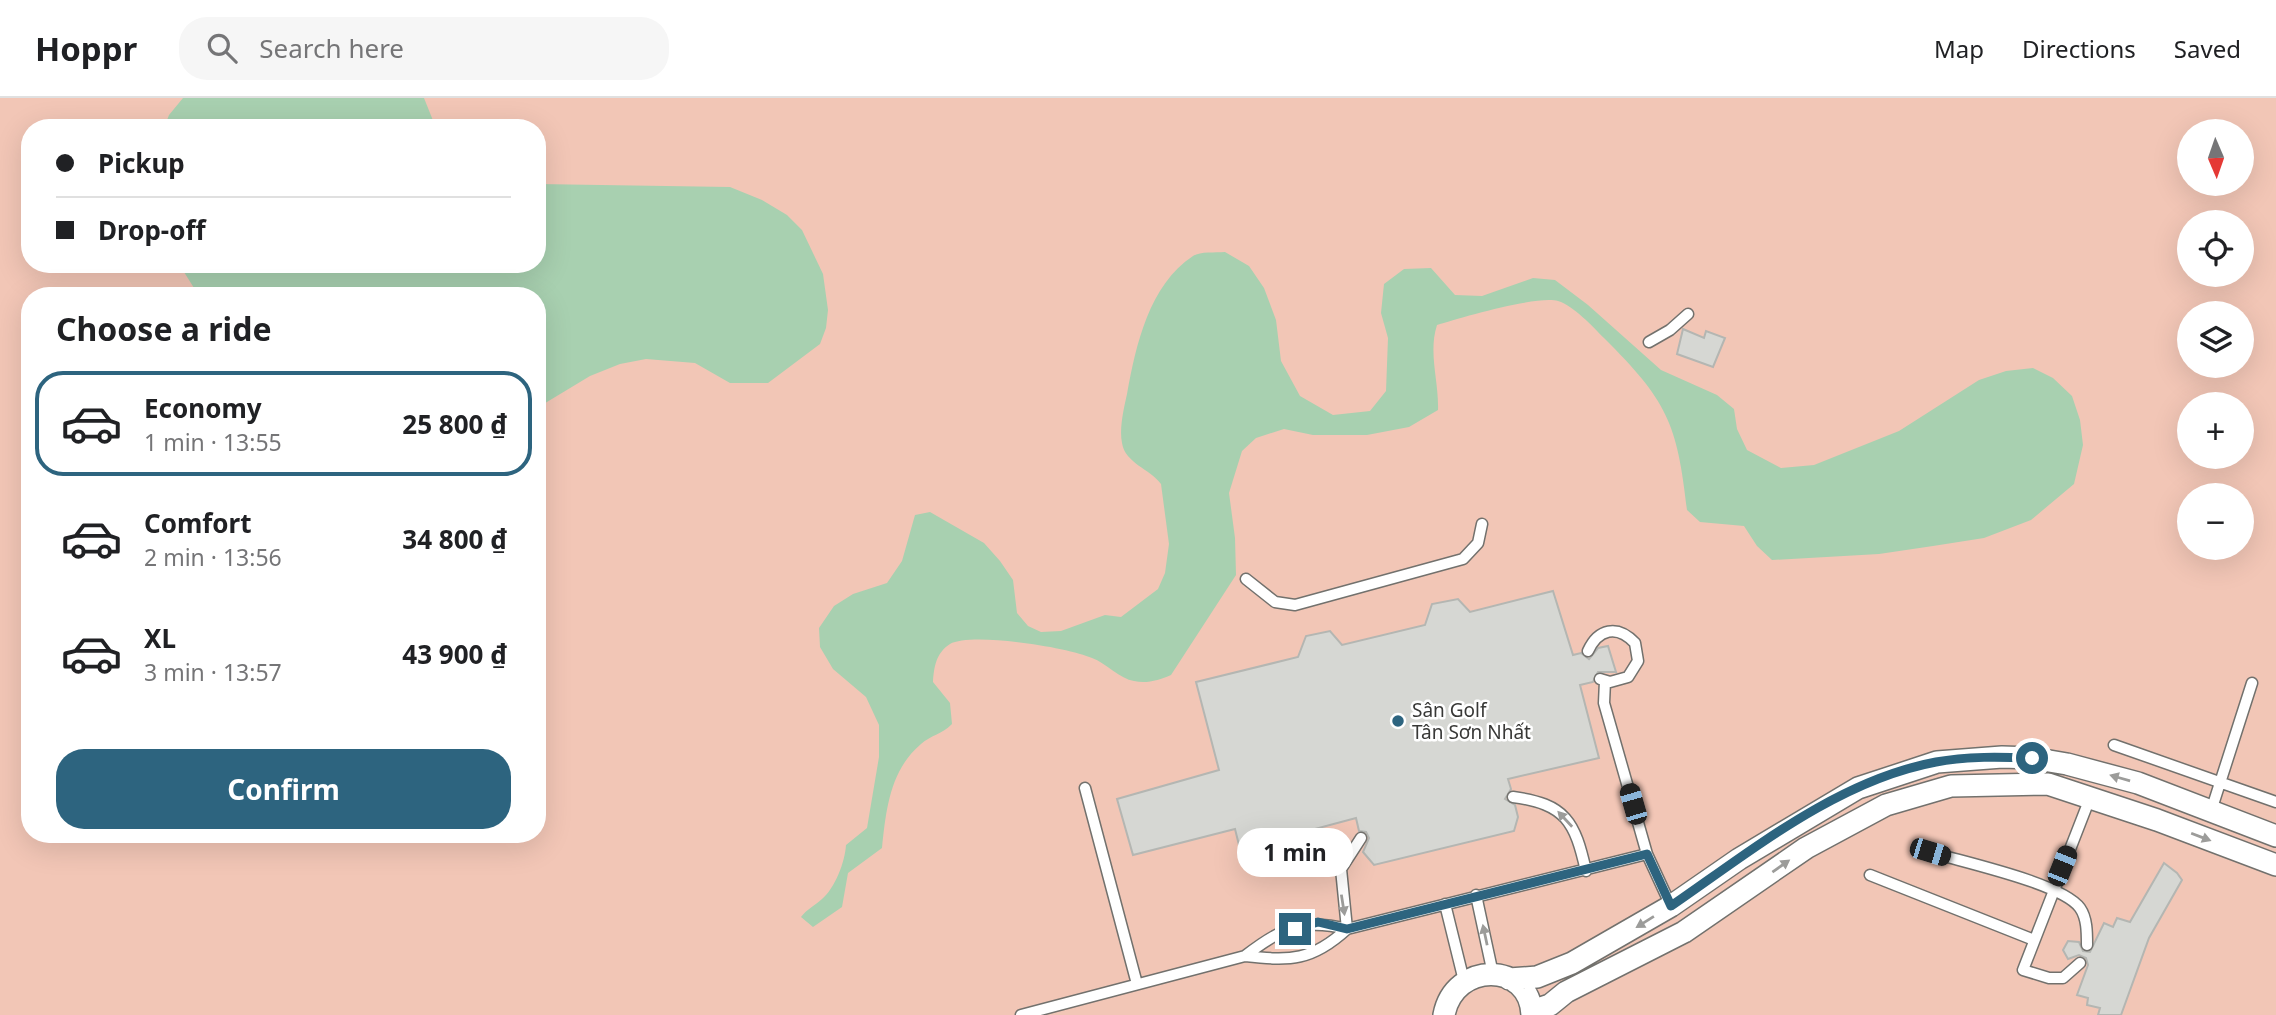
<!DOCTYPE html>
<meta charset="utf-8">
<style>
body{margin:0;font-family:"Noto Sans",sans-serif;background:#f6f6f6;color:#202124;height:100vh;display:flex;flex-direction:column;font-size:26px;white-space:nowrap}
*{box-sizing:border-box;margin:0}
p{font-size:23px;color:#757577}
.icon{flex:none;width:38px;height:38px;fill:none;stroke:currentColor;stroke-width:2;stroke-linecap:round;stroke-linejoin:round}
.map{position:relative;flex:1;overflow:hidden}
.panel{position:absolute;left:21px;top:189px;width:525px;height:556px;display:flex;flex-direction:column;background:#fff;border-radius:28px;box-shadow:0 7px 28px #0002}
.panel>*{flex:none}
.top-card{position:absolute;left:21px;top:21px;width:525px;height:154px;border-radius:28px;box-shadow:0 7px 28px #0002;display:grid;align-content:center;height:154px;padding:0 35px;background:#fff}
.needle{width:46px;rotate:178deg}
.controls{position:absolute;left:2177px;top:21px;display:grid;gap:14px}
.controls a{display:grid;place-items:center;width:77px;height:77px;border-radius:50%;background:#fff;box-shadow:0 7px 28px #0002;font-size:35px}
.end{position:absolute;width:32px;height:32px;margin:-16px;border:9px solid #2d647f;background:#fff;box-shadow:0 0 0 4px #fff}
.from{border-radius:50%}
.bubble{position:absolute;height:49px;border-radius:24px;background:#fff;box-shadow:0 7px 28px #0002;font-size:23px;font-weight:700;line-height:49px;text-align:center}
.car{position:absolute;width:21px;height:42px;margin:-21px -10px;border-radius:9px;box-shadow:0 0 5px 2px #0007;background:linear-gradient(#222 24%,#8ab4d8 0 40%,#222 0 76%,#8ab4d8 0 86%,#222 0)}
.top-card b{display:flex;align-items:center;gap:24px;height:66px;font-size:26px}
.top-card b+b{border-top:2px solid #e0e0e0}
.top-card i{width:18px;height:18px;background:#202124}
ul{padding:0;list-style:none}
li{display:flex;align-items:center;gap:21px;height:105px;margin:0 14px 10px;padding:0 21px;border:4px solid transparent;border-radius:28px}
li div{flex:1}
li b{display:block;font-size:26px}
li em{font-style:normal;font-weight:700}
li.selected{border-color:#2d647f}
li>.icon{width:63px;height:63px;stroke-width:1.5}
h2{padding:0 35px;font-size:32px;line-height:84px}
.action{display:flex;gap:14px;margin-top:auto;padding:14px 35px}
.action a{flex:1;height:80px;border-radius:28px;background:#2d647f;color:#fff;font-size:28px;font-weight:700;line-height:80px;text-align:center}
header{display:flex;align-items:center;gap:42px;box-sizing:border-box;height:98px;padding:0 35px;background:#fff;border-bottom:2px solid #e0e0e0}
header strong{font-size:33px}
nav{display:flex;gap:38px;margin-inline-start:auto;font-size:24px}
.search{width:490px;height:63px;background:#f6f6f6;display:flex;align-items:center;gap:18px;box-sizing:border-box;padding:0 24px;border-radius:28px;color:#757577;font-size:26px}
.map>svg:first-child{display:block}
.green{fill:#f2c6b6;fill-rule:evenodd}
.water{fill:#a8d0b0}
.building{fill:#d6d7d3;stroke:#b4b6b2;stroke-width:2}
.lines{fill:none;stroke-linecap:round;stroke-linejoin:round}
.lane-casing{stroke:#72716d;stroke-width:13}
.street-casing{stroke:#72716d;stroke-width:24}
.lane{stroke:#fff;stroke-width:10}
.street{stroke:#fff;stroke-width:21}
.oneway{fill:#9c9c9a}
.route{stroke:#2d647f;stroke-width:9}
.poi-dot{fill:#2d647f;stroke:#fff;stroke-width:2.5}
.labels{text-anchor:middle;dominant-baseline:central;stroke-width:5;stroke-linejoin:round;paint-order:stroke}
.poi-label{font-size:19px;fill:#383836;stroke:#fff;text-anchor:start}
</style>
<header>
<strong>Hoppr</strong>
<div class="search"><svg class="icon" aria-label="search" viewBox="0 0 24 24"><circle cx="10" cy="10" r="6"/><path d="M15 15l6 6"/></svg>Search here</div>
<nav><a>Map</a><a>Directions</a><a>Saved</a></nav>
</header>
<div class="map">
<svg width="2276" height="917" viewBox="0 0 2276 917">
<rect width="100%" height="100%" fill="#f8f7f2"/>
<path class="green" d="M0,0H2276V917H0ZM30,30H537V166H30ZM2189,33H2242V86H2189ZM2189,124H2242V177H2189ZM30,198H537V737H30ZM2189,215H2242V268H2189ZM2189,306H2242V359H2189ZM2189,397H2242V450H2189Z"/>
<path class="water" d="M183,0H424L436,30H164L169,17Z
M537,86L730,89L762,102L787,117L802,132L823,176L828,212L826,230L820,246L768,285H730L695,265L646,261L620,266L590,278L537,310V198H199L179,166H537Z
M1225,154L1249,168L1264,190L1276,222L1281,263L1300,298L1333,317L1370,313L1386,293L1388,240L1381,215L1384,186L1404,171L1431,170L1455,197L1482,198L1533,180L1555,182L1588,207L1661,272L1717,297L1734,311L1737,331L1747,352L1781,370L1814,367L1899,333L1979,282L2006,273L2033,270L2053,280L2072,298L2080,322L2083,347L2074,386L2031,422L1984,440L1933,448L1879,456L1772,462L1757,448L1744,428L1700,424L1687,412C1677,324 1667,303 1604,240C1592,228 1574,208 1558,203C1538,197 1459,220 1437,227C1428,255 1439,283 1438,312L1409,329L1367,337H1313L1284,331L1256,340L1242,353L1229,395L1235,440L1236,477L1171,577C1159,582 1147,586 1134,583C1120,581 1106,565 1092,560C1068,549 971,534 950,546C936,555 934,569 933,584L950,605L952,626C941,637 931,637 921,646C890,672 886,712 882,750L848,775L842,809L813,829L801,819C807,811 814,808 822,801C835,790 845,764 846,747L867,730L879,659V627L866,599L833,571L820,549L819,530L834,508L853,496L887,485L902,463L915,417L930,414L984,445L1000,463L1013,482L1017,515L1028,528L1041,534L1061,533L1105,517L1121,519L1158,491L1165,475L1169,446L1161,386C1150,371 1125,365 1122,345C1119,330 1124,310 1127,296C1136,247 1149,187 1193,158C1201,153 1215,155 1225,154Z"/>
<path class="building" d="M1683,231L1704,240L1706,233L1725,240L1713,269L1677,256Z
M1553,493L1573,557L1581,555L1589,561L1598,550L1608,548L1616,574H1598L1593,584L1580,587L1599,660L1508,681L1511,691L1505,701L1515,707L1518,719L1514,733L1374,767L1363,754L1369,740L1366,734L1359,733L1356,720L1240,751L1235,731L1133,757L1117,701L1219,672L1196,584L1298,559L1306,538L1330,533L1342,547L1425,527L1432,506L1458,501L1470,514Z
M2164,765L2177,775L2182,782L2149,840L2121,917H2098L2100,910L2087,907L2088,900L2077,897L2088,867L2086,860L2079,857L2068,861L2063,852L2068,843L2079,844L2083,853L2090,854L2104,825L2113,829L2117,820L2130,824Z"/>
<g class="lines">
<g class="lane-casing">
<path id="lane" d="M1649,244L1670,232L1688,216
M1246,481L1275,504L1295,507L1463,461L1478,445L1482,426
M1588,553C1598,531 1617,526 1635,545L1638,563L1628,579L1610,584L1600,581
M1605,583L1604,605L1647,756L1671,808
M2114,647L2276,704
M1085,690L1137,886
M1513,699C1566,706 1575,724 1586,773
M2211,713L2252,585
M1930,754C1962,764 2062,785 2080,810C2087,820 2087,834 2087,847
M1870,777L2034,842
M1476,797L1493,876
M1445,806L1464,883
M1347,831L1341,771L1361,740
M1245,858C1281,830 1302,820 1347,831
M2080,865L2063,880H2049L2023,872L2090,700
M1021,917L1245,858C1291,863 1312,863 1347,831L1647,756"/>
</g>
<g class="street-casing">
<path id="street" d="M1509,881L1537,879L1572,865L1671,808L1739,761L1858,690L1937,664L2002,659L2032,660L2067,666L2138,685L2276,738
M1532,913L1550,907L1566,894L1684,834L1806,750L1886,707L1951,688L2048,686L2157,722L2276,767
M1444,917C1454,863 1530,863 1532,917"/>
</g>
<use href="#lane" class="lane"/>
<use href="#street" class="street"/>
</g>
<defs><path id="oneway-solid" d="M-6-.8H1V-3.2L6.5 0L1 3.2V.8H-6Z" transform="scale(1.75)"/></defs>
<g class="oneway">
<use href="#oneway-solid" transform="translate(2120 680) rotate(-164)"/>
<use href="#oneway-solid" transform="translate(1565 721) rotate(-133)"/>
<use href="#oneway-solid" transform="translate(2201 739) rotate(21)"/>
<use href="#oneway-solid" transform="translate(1781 768) rotate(-35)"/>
<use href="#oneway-solid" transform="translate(1343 807) rotate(81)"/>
<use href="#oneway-solid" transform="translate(1645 824) rotate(148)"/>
<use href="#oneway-solid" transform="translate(1485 837) rotate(-102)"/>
</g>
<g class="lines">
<path class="route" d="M1295,831L1318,824L1347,831L1647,756L1671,808C1751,753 1838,682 1936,664C1967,658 2001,659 2032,660"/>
</g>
<circle class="poi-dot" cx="1398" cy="623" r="7"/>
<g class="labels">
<g class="poi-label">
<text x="1412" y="612">Sân Golf<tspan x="1412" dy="22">Tân Sơn Nhất</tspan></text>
</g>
</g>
</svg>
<div class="controls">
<a><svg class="needle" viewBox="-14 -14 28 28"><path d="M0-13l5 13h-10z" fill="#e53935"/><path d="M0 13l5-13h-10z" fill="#757577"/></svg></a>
<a><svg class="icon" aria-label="locate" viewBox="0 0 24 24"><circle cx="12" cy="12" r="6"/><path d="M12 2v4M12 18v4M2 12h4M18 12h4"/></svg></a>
<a><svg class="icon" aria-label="layers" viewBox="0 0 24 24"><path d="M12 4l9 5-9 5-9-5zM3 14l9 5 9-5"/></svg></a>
<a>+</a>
<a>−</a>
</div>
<i class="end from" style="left:2032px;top:660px"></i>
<i class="end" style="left:1295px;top:831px"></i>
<div class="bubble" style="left:1237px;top:730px;width:116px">1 min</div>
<i class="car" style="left:1633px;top:706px;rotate:344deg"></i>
<i class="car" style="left:1930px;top:754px;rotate:107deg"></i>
<i class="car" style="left:2062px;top:768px;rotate:22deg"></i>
<div class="top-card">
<b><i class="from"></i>Pickup</b>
<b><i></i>Drop-off</b>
</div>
<section class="panel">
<h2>Choose a ride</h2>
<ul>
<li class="selected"><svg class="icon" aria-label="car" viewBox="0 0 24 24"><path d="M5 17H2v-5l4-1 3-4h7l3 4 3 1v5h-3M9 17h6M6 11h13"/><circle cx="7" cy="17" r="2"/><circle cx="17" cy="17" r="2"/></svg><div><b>Economy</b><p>1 min · 13:55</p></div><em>25 800 ₫</em></li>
<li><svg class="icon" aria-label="car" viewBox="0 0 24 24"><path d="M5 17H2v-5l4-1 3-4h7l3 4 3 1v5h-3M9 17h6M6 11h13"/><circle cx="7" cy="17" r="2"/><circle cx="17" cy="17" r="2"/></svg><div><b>Comfort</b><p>2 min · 13:56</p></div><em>34 800 ₫</em></li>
<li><svg class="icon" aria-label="car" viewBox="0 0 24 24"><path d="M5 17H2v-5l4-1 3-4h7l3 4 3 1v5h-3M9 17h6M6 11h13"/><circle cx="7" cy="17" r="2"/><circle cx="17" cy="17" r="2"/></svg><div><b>XL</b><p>3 min · 13:57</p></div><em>43 900 ₫</em></li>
</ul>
<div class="action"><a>Confirm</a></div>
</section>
</div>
